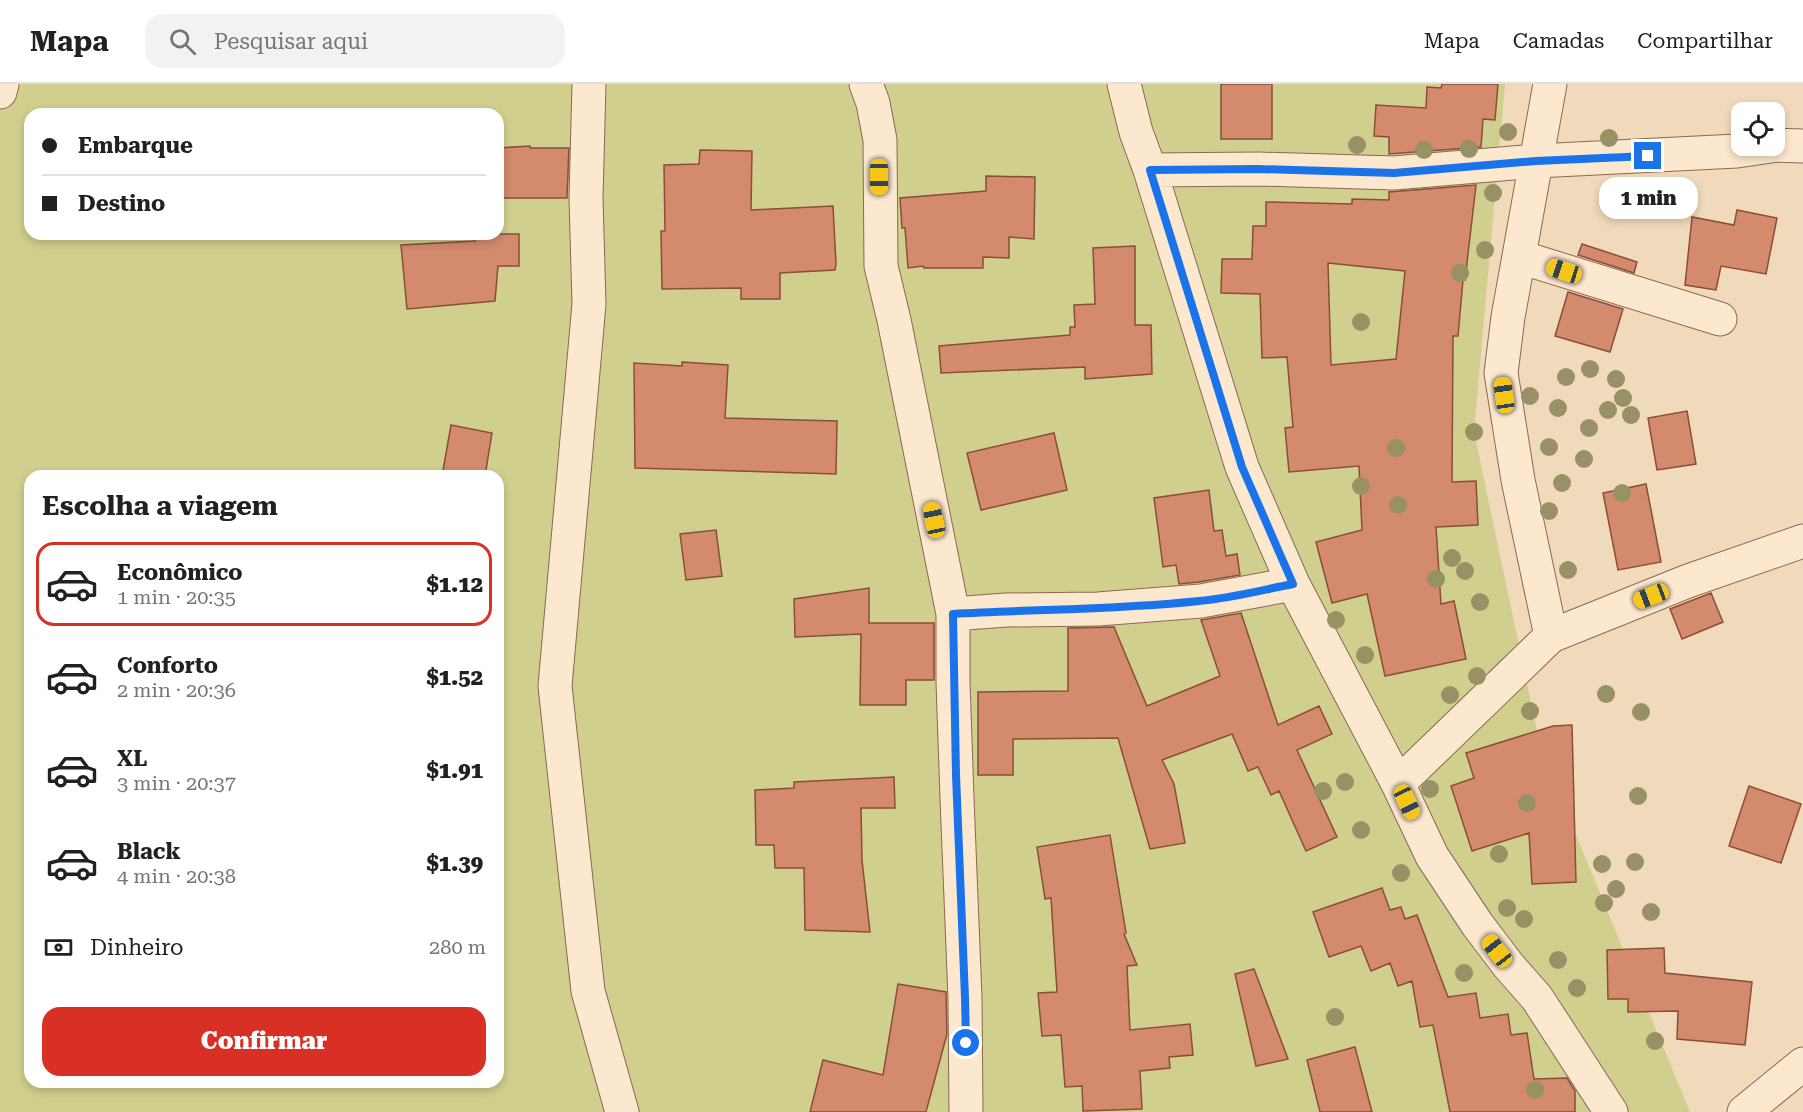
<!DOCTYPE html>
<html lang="pt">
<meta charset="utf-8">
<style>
body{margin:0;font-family:"Roboto Serif",serif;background:#f2f2f2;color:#202124;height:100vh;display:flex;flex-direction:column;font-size:22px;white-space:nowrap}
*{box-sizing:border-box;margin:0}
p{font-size:20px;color:#757577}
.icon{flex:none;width:33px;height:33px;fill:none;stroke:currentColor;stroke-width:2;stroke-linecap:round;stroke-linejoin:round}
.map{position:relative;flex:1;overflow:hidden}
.details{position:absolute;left:24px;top:386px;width:480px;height:618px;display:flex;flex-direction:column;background:#fff;border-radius:18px;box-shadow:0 3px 9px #0003}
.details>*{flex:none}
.top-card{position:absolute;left:24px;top:24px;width:480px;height:132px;border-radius:18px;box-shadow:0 3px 9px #0003;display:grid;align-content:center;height:132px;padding:0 18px;background:#fff}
.buttons{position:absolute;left:1731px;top:18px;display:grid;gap:12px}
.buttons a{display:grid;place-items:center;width:54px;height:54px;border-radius:12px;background:#fff;box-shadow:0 3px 9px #0003;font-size:30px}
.end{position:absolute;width:27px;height:27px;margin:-14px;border:8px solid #1a73e8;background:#fff;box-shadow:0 0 0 3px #fff}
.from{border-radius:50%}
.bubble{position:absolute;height:42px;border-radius:18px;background:#fff;box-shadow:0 3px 9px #0003;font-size:20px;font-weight:800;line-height:42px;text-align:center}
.car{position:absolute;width:18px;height:36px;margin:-18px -9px;border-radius:8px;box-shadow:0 0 4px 2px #0007;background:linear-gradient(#f5c518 24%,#345 0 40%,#f5c518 0 76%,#345 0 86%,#f5c518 0)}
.top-card b{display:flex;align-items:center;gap:21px;height:57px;font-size:22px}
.top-card b+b{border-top:2px solid #e0e0e0}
.top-card i{width:15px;height:15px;background:#202124}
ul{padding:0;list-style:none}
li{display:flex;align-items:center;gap:18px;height:84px;margin:0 12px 9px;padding:0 6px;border:3px solid transparent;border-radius:18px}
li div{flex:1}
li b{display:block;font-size:22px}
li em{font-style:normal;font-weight:800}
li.on{border-color:#d93025}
li>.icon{width:54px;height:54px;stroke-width:1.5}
h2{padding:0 18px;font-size:27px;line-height:72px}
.pay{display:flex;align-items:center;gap:15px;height:66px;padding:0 18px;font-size:22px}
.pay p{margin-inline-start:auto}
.action{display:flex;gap:12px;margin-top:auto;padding:12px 18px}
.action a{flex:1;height:69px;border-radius:18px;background:#d93025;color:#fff;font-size:24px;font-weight:800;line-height:69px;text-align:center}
header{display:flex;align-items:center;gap:36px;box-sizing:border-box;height:84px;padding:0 30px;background:#fff;border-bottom:2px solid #e0e0e0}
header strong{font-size:28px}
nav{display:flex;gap:33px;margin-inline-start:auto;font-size:21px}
.search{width:420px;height:54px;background:#f2f2f2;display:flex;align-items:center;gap:15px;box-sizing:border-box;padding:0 21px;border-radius:18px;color:#757577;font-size:22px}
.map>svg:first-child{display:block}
.green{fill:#d0cf8e;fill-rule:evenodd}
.building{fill:#d38a6d;stroke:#8b4e37;stroke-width:1.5;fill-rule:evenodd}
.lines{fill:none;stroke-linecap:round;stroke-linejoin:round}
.minor-casing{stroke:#896953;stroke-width:35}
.minor{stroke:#fce8ce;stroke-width:33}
.tree{fill:#989165}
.route{stroke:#1a73e8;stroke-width:8}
</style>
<header>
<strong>Mapa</strong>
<div class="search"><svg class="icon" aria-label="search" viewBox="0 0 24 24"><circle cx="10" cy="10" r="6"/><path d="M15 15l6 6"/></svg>Pesquisar aqui</div>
<nav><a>Mapa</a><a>Camadas</a><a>Compartilhar</a></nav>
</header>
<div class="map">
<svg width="1803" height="1028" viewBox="0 0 1803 1028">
<rect width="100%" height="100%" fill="#f1dabb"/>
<path class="green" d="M0,0H1505L1474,348L1541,666L1690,1028H0ZM30,30H498V150H30ZM30,392H498V998H30Z"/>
<path class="building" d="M1221,0H1272V55H1221Z
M1442,0H1498L1495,36L1483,35L1481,63L1389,70V53L1374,52L1376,21L1426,24L1427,3L1441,4Z
M530,62V64H569L567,114H498V64Z
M700,66L752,67L751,126L833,122L836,180L835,186L780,189V215H741V204L662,205L661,147H665L664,81L699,80Z
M986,92L1035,93L1034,155L1009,153V174L983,173V184H924L923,182L908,184L905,144H902L900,114L986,107Z
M1476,101L1465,196H1463L1458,252H1453L1452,398L1476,397L1478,441L1436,443L1441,520L1454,517L1466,575L1385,592L1367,510L1332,519L1316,458L1362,446L1359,382L1289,388L1285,344L1293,343L1287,273L1262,274L1260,210L1221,209L1222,175H1252L1253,142H1266V118L1352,120V115L1389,116V108ZM1328,179L1405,187L1396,275L1331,281Z
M1737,126L1777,134L1766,190L1721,182L1716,206L1685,201L1692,133L1734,141Z
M475,150H519V182H498L495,217L407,225L401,161L475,157Z
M1582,160L1637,178L1634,189L1578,171Z
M1135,162V241H1151L1152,290L1085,295V283L941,289L939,262L1070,251V243H1075L1074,221L1095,220L1093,164Z
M1568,208L1623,225L1610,268L1555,252Z
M682,278L728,281L725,334L837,337L836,390L635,384L634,279L682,282Z
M1687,327L1696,380L1657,386L1648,334Z
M451,341L492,349L485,392H442Z
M1054,349L1067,406L981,426L967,369Z
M1646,400L1661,478L1618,486L1603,409Z
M1209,406L1214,447L1222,446L1226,472L1237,470L1240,491L1199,498L1179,500L1176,481L1163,483L1154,414Z
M716,446L722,492L686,496L680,450Z
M869,504V539H934V596H906V621H860L861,550L795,553L794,515Z
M1711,509L1723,538L1682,555L1670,525Z
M1241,529L1278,641L1319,622L1332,650L1297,666L1337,753L1306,767L1279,707L1271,711L1258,683L1248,687L1232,650L1162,676L1174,700L1185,759L1150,765L1118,654L1013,655V691H978V608L1068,607V544L1114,543L1147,622L1220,592L1201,536Z
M1572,641L1576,798L1532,800L1529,749L1472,767L1451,702L1474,694L1466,669L1553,642Z
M894,693L895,724H861L862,776L870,848L805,846L804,784H775L774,761H756L755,706L794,704V698Z
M1749,702L1801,720L1781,779L1729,762Z
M1110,751L1126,849L1124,850L1137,881L1127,882L1130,946L1190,940L1193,971L1169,973L1170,984L1140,987L1142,1025L1083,1027L1082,1002L1065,1003L1061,951L1042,952L1038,909L1057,908L1051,814L1045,815L1037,763Z
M1382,804L1390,826L1401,823L1405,835L1417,831L1448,913L1476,909L1480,934L1508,930L1511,951L1527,949L1534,995L1567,994L1575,1007V1028H1450L1433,941L1420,943L1412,897L1398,902L1390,879L1371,887L1361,862L1329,873L1313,828Z
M1664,864L1665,889L1752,898L1745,961L1677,955L1678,927L1628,928V915H1608L1607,866Z
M1254,885L1288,975L1256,982L1235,890Z
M898,900L946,908L947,950L926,1028H810L823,976L883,991Z
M1355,963L1372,1028H1320L1307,976Z"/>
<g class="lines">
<g class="minor-casing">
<path id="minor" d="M589,0L586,114L589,220L555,602L588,907L622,1028
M866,0L873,19L880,56L881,182L894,236L953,530V598L957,714L965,914L966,1028
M1124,0L1136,48L1150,86L1242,383L1293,500L1398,700L1432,772L1477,840L1508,881L1537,914L1611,1028
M1550,0L1508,233L1501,289L1518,396L1551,552
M0,8L2,0
M1774,61L1803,62
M1150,86L1259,85L1394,89L1536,77L1737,67L1771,62
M1520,173L1720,235
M953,530L1006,526L1098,525L1201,517L1293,500
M1398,700L1551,552L1688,497L1803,457
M1744,1028L1803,980"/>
</g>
<use href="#minor" class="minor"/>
</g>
<g class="tree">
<circle cx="1508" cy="48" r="9"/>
<circle cx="1609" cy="54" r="9"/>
<circle cx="1357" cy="61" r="9"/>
<circle cx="1469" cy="65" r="9"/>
<circle cx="1424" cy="66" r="9"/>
<circle cx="1493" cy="109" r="9"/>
<circle cx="1485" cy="166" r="9"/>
<circle cx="1460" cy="189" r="9"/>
<circle cx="1361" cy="238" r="9"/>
<circle cx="1590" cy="285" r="9"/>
<circle cx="1566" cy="293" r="9"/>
<circle cx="1616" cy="295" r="9"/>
<circle cx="1530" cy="312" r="9"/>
<circle cx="1623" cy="314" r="9"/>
<circle cx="1558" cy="324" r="9"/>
<circle cx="1608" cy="326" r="9"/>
<circle cx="1631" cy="331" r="9"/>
<circle cx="1589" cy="344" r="9"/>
<circle cx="1474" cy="348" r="9"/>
<circle cx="1549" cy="363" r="9"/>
<circle cx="1396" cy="364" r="9"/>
<circle cx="1584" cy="375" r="9"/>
<circle cx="1562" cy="399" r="9"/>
<circle cx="1361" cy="402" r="9"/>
<circle cx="1622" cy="409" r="9"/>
<circle cx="1398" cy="421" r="9"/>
<circle cx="1549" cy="427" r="9"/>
<circle cx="1452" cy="474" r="9"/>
<circle cx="1568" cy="486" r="9"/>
<circle cx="1465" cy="487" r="9"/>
<circle cx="1436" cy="495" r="9"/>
<circle cx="1480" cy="518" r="9"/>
<circle cx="1336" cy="536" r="9"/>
<circle cx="1365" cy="571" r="9"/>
<circle cx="1477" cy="592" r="9"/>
<circle cx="1606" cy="610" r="9"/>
<circle cx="1450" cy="611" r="9"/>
<circle cx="1530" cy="627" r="9"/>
<circle cx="1641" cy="628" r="9"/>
<circle cx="1345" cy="698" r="9"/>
<circle cx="1430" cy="705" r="9"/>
<circle cx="1323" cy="707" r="9"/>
<circle cx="1638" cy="712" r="9"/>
<circle cx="1527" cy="719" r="9"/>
<circle cx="1361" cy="746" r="9"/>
<circle cx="1499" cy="770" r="9"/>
<circle cx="1635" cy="778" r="9"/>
<circle cx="1602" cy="780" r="9"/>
<circle cx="1401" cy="789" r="9"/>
<circle cx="1616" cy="805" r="9"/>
<circle cx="1604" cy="819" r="9"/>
<circle cx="1507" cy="824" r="9"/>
<circle cx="1651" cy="828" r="9"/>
<circle cx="1524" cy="835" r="9"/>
<circle cx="1558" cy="876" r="9"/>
<circle cx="1464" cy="889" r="9"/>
<circle cx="1577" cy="904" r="9"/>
<circle cx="1335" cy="933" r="9"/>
<circle cx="1655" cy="957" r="9"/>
<circle cx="1535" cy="1006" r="9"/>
</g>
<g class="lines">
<path class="route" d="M966,959L965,914L956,691L953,530C1035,525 1117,526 1199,517C1231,514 1262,506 1293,500L1242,383L1150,86L1258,85L1394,89L1536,77L1648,72"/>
</g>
</svg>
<div class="buttons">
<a><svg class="icon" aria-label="locate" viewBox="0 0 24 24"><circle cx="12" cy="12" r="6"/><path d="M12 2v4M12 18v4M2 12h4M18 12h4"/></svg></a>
</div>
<i class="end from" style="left:966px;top:959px"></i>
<i class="end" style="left:1648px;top:72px"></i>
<div class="bubble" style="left:1599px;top:93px;width:99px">1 min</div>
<i class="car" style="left:879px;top:93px;rotate:180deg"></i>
<i class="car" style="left:1564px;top:187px;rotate:288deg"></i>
<i class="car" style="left:1504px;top:311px;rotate:352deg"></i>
<i class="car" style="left:934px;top:436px;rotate:348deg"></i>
<i class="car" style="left:1651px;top:512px;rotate:249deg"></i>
<i class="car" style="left:1407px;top:718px;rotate:155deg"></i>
<i class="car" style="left:1497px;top:867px;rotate:322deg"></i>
<div class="top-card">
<b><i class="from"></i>Embarque</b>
<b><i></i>Destino</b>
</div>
<section class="details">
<h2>Escolha a viagem</h2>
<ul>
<li class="on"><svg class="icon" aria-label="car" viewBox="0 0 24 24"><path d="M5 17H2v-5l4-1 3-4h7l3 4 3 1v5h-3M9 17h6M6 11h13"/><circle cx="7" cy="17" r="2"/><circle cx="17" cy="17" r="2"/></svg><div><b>Econômico</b><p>1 min · 20:35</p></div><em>$1.12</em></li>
<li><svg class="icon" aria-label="car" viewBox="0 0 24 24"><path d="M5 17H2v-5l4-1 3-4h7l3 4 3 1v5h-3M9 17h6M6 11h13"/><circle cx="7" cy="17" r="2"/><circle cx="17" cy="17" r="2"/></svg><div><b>Conforto</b><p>2 min · 20:36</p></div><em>$1.52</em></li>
<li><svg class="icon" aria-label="car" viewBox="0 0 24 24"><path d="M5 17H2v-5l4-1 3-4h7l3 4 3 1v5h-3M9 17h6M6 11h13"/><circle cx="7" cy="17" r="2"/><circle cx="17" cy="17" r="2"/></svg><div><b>XL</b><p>3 min · 20:37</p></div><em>$1.91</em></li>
<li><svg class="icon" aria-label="car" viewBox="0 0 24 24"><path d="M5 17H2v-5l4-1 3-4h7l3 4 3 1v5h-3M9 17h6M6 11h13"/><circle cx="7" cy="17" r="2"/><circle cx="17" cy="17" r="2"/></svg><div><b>Black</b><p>4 min · 20:38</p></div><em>$1.39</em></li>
</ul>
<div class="pay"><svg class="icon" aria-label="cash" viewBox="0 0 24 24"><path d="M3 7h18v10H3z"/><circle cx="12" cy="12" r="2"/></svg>Dinheiro<p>280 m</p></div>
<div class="action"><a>Confirmar</a></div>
</section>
</div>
